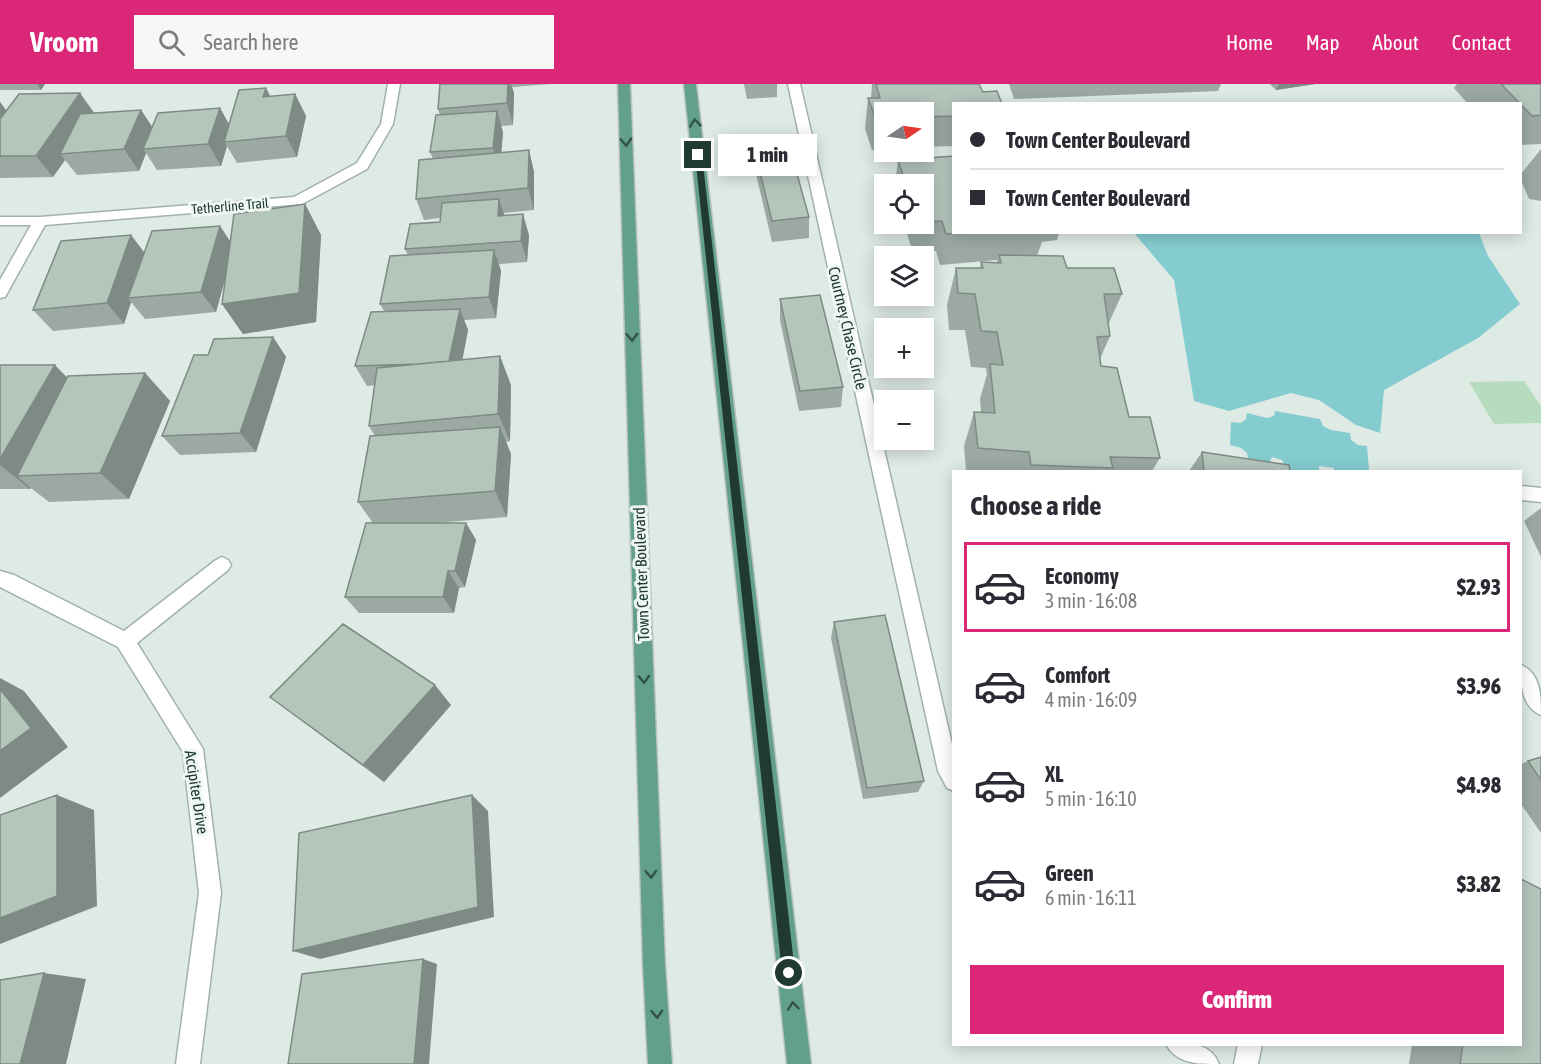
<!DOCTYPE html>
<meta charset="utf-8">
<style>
body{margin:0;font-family:"Asap Condensed",sans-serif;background:#f7f7f7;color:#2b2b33;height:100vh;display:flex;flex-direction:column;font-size:22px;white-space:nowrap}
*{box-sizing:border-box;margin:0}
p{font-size:20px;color:#7c7c81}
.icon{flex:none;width:33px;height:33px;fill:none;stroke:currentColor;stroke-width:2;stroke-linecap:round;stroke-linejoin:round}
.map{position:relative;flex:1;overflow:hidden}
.panel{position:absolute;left:952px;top:386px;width:570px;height:576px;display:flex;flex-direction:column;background:#fff;border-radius:0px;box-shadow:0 3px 15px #0003}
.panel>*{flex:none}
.top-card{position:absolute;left:952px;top:18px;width:570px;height:132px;border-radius:0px;box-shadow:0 3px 15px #0003;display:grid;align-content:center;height:132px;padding:0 18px;background:#fff}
.needle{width:39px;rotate:77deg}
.controls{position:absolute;left:874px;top:18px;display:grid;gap:12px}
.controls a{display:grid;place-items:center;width:60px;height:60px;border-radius:0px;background:#fff;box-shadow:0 3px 15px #0003;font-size:30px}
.end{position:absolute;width:27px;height:27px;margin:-14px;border:8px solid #203a30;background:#fff;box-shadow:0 0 0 3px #fff}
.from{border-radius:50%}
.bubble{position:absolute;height:42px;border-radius:0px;background:#fff;box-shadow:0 3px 15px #0003;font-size:20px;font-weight:800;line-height:42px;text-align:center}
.top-card b{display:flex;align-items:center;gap:21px;height:57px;font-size:22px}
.top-card b+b{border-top:2px solid #e1e1e2}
.top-card i{width:15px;height:15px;background:#2b2b33}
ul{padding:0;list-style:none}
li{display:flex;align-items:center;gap:18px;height:90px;margin:0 12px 9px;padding:0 6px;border:3px solid transparent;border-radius:0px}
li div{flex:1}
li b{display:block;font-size:22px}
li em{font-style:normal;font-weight:800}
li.selected{border-color:#db2777}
li>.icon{width:54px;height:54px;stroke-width:1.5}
h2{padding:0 18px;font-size:27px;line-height:72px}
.action{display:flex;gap:12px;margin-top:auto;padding:12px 18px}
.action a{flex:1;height:69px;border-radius:0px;background:#db2777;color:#fff;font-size:24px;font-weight:800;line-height:69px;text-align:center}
header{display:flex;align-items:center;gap:36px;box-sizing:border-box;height:84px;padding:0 30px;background:#db2777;color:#fff}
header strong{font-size:28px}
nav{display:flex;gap:33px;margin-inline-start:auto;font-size:21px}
.search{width:420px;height:54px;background:#f7f7f7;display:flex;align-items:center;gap:15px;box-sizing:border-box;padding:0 21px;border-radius:0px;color:#7c7c81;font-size:22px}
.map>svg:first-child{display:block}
.green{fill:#b7dcbd}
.water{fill:#85ccd0}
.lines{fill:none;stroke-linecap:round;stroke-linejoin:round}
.minor-casing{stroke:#a1b2aa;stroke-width:3}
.major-casing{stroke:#bcc4c1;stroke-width:3}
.minor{fill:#fff;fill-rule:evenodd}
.major{fill:#63a08a;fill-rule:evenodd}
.wall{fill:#9ba9a2}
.shaded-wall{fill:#7e8a84}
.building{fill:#b4c5bc;stroke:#7e8a84;stroke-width:1.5}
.oneway{stroke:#315446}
.route{fill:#203a30}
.labels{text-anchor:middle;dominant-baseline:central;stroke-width:6;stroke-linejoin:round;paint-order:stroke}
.far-street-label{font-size:14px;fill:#203a30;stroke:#eff7f2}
.street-label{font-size:16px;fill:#203a30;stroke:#eff7f2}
</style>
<header>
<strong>Vroom</strong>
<div class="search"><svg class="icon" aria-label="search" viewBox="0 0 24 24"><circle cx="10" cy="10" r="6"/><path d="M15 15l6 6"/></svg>Search here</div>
<nav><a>Home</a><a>Map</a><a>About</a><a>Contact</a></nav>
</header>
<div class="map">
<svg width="1541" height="980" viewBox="0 0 1541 980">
<rect width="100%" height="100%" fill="#deeae4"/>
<path class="green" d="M1524,297L1541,322V339L1494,340L1469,298Z"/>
<path class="water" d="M1134,149H1479L1488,172L1520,220L1478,254L1384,306L1380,349L1356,341L1319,316L1291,309L1229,327L1194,317L1174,196Z
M1275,327L1320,335L1323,342L1331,346L1350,349L1351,356L1358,361L1367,362L1369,386L1334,387V384L1319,382V387H1288L1282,376L1272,373L1269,380L1248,375L1247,369L1241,364L1230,361L1231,338L1241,339L1246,335L1247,329L1267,334L1274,332Z"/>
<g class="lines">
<g class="minor-casing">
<path id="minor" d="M388,0H400L393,40L367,85L302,120L45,141L5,213L0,214V196L31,141H0V133H40L294,113L357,79L381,40Z
M788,0H800L954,669V707L947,704L938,687Z
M1521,402L1541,404V418L1521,416Z
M222,473L228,476L231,481L228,486L137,559L203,665L221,809L200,980H176L199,809L183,668L118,563L0,503V487L14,491L124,547L216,476Z
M1521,581C1541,589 1541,613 1541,631C1521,623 1521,599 1521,581Z
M1166,960C1187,960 1210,957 1219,980C1198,980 1176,980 1166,960Z
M1238,960H1262L1258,980H1234Z"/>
</g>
<g class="major-casing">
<path id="major" d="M618,0H630L665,881L672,980H648L643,881Z
M684,0H696L811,980H787Z"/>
</g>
<use href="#minor" class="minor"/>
<use href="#major" class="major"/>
</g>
<path class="wall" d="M0,0H45L41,6H0Z
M440,0H551L512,3L514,9L513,41L501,42L503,48L501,69L529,66L534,88V126L504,129V131L529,151L527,178L499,180L501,187L496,234L464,236L468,246L462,276L511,301L510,357L506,358L511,370L507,433L436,439H466L476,456L465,503L459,504L454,529H359L345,513L373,439L358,418L375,352L369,342L375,301L367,302L355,282L384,227L380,220L408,171L405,165L440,138V134L424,136L416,115L433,75L430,68L440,31L438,25Z
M744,0H777V13L747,15Z
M872,0H979L954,20V62L924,63V28H885V65L872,66L865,45L868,14H871Z
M1009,0H1221L1218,7L1014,15Z
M1270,0H1315L1276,6Z
M1457,0H1541V60L1521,61V20H1468L1454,4Z
M295,10L306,32L297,73L237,79L227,62L221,82L157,86L146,69L139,87L77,91L65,76L53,93L0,94V18L6,26L94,29L141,26L152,43L220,24L229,40L270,13Z
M1541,65V117L1529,115L1521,96V90Z
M755,68L809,133V154L772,158L756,90Z
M954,72V148H1059L1057,156L1042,158L1037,172H1063L1067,184H1114L1122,210L1108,241L1110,252L1100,275L1101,282L1117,284L1129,333H1150L1160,374L1152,387H966L964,362L974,328L981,329L980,315L987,290L986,284L971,283L965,246H949L947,221L956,184H980L981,178L997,179V176L940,181L936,167L913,169L904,140H924V100H895L898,76Z
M305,120L321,151L316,238L243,250L222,220L226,192L216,228L145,235L131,218L124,240L53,247L33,226L131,151L144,169L220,142L230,158Z
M780,215L843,303L841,323L799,327L780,236Z
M273,253L286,273L256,368L180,371L162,352L208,271Z
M0,281L67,293L145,289L170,317L129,415L49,418L31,404L30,405H0Z
M1202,368L1290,387H1189Z
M1541,424V473L1524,437Z
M834,538L924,697L918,708L863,715L831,554Z
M270,613L451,621L384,698Z
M1541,673V749L1521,720V680L1528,677Z
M1412,960H1521L1541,980H1409Z"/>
<path class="shaded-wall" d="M37,0H45L41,6Z
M508,0H511L514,9L513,41L507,19Z
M1279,0H1315L1276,6Z
M266,4L277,25L263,13Z
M80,9L95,30L60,70L65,76L53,93L36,72Z
M295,10L306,32L297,73L286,52Z
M0,18L14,37L0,56Z
M220,24L232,46L224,58L227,62L221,82L208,60Z
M141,26L155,47L143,65L146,69L139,87L124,65Z
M497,27L503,48L500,85L493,64Z
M529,66L534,88V126L528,104Z
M499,115L506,136L498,132Z
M305,120L321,151L316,238L243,250L222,220Z
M523,130L529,151L527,178L521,157Z
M220,142L234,163L216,228L201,208Z
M131,151L147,172L128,214L131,218L124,240L107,219Z
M494,166L501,187L496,234L489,213Z
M460,225L468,246L458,299L449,279Z
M273,253L286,273L256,368L240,349Z
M500,272L511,301L510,357L498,330Z
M55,281L83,310L17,392L31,404L30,405L0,381V375Z
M145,289L170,317L129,415L100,389Z
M500,343L511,370L507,433L495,407Z
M466,439L476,456L465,503L455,487Z
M448,487L459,504L454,529L443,513Z
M0,594L24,607L68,663L0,714Z
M435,601L451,621L384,698L363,681Z
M57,711L94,726L97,822L0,860V834Z
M472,711L488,727L494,833L320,875L293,867Z
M423,875L437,880L429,980H414Z
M44,889L86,895L66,980H20Z"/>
<path class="building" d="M440,0H508L507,19L438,25Z
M876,0H979L983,8L997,7L1002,20H954V32L924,33V28H885V35H876L868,14H880Z
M1501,0H1541V31L1532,32Z
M266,4L263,13L295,10L286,52L224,58L239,6Z
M80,9L36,72H0V35L19,10Z
M220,24L208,60L143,65L158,29Z
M141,26L124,65L60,70L80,30Z
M497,27L493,64L430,68L436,31Z
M790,65L809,133L772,137L755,68Z
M529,66L528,104L416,115L419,76Z
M954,72V148H971L946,150L942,137L924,138V100H906L898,76Z
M499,115L498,132L523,130L521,157L405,165L410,140L440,138L442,119Z
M305,120L299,209L222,220L234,130Z
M220,142L201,208L128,214L152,147Z
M131,151L107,219L33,226L61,157Z
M494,166L489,213L380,220L390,172Z
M999,171L1063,172L1067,184H1114L1122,210H1104L1110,252L1097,253L1101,282L1117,284L1129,333H1150L1160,374L1110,373L1113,384L1031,381L1029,368L978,364L974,328L995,329L990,280L1003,281L997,248L981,247L975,210L958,209L956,184H983L981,178L1001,179Z
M820,211L843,303L800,307L780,215Z
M460,225L449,277L419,280L355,282L371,228Z
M273,253L240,349L162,352L194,271H208L214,255Z
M500,272L498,330L369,342L377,284Z
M0,281H55L0,375Z
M145,289L100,389L17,392L68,292Z
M500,343L495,407L358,418L370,352Z
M1202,368L1289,381L1290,387H1204Z
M366,439H466L455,487H448L443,513H345Z
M885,531L924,697L867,704L834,538Z
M343,540L435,601L363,681L270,613Z
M0,605L31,644L0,667Z
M1541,673V696L1528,677Z
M57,711V812L0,834V731Z
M472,711L478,823L293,867L299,749Z
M1521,795L1541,805V980H1460L1463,960H1521Z
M423,875L414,980H288L302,890Z
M44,889L20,980H0V896Z"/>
<defs><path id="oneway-chevron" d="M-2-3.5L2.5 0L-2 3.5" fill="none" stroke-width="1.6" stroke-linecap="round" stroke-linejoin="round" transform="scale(1.5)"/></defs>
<g class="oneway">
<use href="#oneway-chevron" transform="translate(695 39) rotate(-96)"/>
<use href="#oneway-chevron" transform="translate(626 58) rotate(88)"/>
<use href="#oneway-chevron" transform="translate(632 253) rotate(88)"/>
<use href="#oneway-chevron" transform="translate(644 595) rotate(88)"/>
<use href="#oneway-chevron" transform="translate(651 790) rotate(88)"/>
<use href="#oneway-chevron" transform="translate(793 922) rotate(-97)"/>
<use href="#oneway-chevron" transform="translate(657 930) rotate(87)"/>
</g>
<path class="route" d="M698,69L702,71L795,889L793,893L789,895L784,893L782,889L695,71Z"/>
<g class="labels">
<g class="far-street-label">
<text transform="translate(230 122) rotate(-5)">Tetherline Trail</text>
</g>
<g class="street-label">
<text transform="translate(848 244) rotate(77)">Courtney Chase Circle</text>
<text transform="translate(641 490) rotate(-92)">Town Center Boulevard</text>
<text transform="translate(197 708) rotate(81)">Accipiter Drive</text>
</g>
</g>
</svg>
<div class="controls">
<a><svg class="needle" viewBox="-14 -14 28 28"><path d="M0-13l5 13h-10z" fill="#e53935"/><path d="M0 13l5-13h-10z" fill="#7c7c81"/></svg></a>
<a><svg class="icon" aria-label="locate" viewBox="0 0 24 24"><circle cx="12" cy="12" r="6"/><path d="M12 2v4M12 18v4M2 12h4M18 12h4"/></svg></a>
<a><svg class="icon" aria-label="layers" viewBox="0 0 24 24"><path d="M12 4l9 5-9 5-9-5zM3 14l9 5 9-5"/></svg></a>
<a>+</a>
<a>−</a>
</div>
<i class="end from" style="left:789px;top:889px"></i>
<i class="end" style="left:698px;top:71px"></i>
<div class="bubble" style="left:718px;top:50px;width:99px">1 min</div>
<div class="top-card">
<b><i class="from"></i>Town Center Boulevard</b>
<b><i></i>Town Center Boulevard</b>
</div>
<section class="panel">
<h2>Choose a ride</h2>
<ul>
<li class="selected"><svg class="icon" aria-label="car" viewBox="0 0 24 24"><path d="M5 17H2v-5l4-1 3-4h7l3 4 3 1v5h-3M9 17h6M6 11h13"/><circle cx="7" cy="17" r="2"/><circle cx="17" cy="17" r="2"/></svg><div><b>Economy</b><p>3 min · 16:08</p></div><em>$2.93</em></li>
<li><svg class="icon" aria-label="car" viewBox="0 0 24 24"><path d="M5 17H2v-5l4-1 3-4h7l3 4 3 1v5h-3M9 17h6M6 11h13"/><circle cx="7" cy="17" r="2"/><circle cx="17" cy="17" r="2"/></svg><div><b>Comfort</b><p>4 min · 16:09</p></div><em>$3.96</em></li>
<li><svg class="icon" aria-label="car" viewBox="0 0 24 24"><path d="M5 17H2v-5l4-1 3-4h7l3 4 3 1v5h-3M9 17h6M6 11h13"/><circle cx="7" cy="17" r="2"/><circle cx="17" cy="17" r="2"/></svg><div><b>XL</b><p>5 min · 16:10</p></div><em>$4.98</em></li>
<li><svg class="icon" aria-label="car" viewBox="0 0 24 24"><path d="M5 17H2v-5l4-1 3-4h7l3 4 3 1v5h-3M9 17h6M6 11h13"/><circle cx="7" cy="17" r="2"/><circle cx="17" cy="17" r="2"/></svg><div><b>Green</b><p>6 min · 16:11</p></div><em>$3.82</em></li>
</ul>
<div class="action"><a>Confirm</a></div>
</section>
</div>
